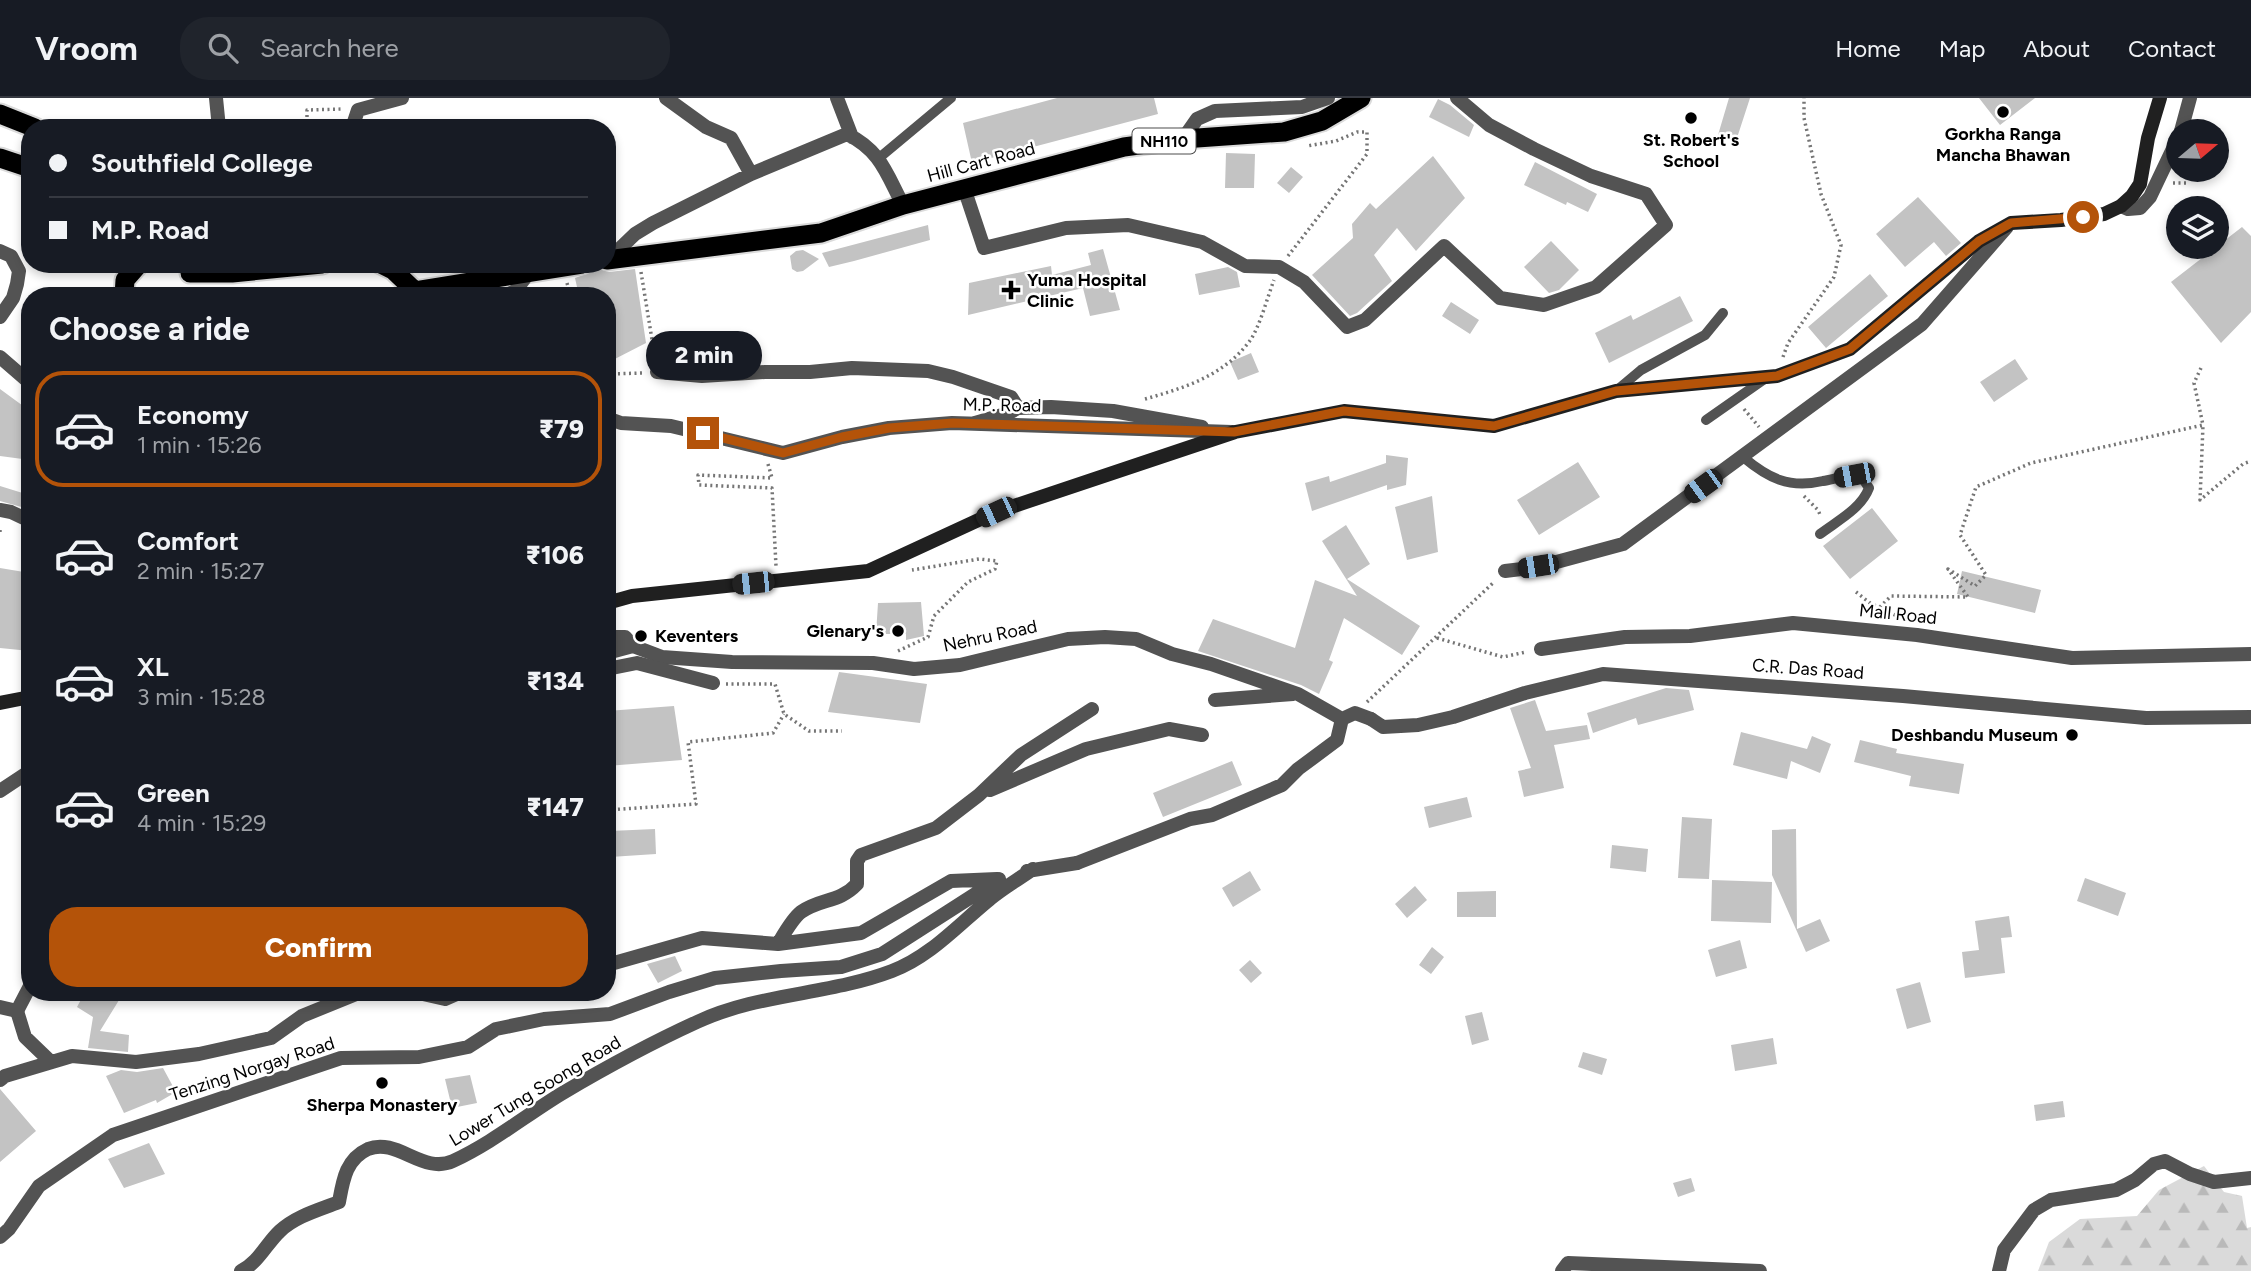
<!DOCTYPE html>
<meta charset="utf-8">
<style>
body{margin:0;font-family:Figtree,sans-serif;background:#20242c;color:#f1f3f6;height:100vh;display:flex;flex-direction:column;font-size:26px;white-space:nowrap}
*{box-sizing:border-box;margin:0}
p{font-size:23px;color:#9ea1a6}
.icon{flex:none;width:38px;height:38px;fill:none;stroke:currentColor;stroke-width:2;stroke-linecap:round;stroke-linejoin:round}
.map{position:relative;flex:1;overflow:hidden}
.side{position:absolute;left:21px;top:189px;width:595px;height:714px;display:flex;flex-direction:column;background:#171b24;border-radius:28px;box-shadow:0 4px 10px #0003}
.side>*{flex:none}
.hud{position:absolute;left:21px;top:21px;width:595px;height:154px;border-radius:28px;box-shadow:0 4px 10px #0003;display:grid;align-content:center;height:154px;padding:0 28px;background:#171b24}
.needle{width:46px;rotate:71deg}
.controls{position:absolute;left:2166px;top:21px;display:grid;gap:14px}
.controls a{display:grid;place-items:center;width:63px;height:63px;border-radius:50%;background:#171b24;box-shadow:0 4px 10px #0003;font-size:35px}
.end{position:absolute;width:32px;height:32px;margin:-16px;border:9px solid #b45309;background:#fff;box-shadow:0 0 0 4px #fff}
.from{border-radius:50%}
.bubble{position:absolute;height:49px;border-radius:24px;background:#171b24;box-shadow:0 4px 10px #0003;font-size:23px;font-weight:800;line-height:49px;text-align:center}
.car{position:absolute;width:21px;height:42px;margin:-21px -10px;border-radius:9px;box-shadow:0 0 5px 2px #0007;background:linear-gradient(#222 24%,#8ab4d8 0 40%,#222 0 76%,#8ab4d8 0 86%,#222 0)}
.hud b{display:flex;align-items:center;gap:24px;height:66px;font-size:26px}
.hud b+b{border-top:2px solid #363941}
.hud i{width:18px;height:18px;background:#f1f3f6}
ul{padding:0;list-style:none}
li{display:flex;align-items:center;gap:21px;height:116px;margin:0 14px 10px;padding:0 14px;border:4px solid transparent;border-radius:28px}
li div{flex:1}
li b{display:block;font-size:26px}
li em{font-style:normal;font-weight:800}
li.selected{border-color:#b45309}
li>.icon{width:63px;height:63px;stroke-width:1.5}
h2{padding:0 28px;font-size:32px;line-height:84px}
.cta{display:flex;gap:14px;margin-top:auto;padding:14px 28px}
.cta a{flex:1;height:80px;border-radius:28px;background:#b45309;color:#fff;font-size:28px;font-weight:800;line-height:80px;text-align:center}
header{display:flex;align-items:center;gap:42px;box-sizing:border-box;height:98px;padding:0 35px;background:#171b24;border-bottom:2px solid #363941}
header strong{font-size:33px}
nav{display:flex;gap:38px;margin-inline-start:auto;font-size:24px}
.search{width:490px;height:63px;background:#20242c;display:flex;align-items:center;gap:18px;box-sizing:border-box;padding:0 24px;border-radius:28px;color:#9ea1a6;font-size:26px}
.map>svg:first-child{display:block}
.forest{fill:url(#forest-firs)}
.building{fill:#c3c3c3}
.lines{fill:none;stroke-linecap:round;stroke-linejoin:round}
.trunk-casing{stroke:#dbdbdb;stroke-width:23}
.path{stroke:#757575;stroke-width:3.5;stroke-dasharray:2 3.5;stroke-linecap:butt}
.service{stroke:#535353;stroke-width:10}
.pedestrian{stroke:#535353;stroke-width:14}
.minor{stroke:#535353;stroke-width:14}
.tertiary{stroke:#535353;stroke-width:14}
.secondary{stroke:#202020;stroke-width:14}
.trunk{stroke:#000;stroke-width:19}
.route{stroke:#b45309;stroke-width:9}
.poi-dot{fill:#000;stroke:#fff;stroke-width:2.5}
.labels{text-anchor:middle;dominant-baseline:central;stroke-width:5;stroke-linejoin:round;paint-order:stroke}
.shield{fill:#fff;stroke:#4c4c4c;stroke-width:2}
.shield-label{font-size:16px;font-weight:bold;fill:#000}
.poi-label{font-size:18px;font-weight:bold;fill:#000;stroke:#fff}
.street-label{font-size:18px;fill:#000;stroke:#fff}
</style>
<header>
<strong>Vroom</strong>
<div class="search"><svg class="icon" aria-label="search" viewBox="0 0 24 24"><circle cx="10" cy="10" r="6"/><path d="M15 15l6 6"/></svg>Search here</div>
<nav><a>Home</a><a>Map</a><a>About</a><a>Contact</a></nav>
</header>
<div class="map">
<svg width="2251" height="1173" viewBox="0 0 2251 1173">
<defs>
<pattern id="forest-firs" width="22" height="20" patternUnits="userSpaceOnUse" patternTransform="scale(1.75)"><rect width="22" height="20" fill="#dadada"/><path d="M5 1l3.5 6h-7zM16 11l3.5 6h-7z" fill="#b9b9b9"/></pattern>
</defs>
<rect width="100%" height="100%" fill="#fff"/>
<path class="forest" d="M2204,1068L2224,1094L2242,1098L2247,1130L2251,1129V1173H2038L2049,1144L2080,1121L2137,1118L2159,1092Z"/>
<path class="building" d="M1057,0H1154L1158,16L972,65L963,25Z
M1729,0H1750L1736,43L1718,37Z
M1979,0H2035L2000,27Z
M1438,1L1450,7L1474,27L1469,39L1429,19Z
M1226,55L1255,56L1254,90H1225Z
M1433,58L1465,100L1416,153L1397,130L1374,157L1392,183L1357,215L1350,218L1312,177L1353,140L1352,126L1370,105L1376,111Z
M1535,64L1597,96L1588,114L1567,104L1566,107L1524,87Z
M1291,69L1303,79L1289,95L1277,85Z
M1918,99L1961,145L1946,158L1934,144L1905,169L1876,136Z
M928,127L930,142L854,163L829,169L822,155Z
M2242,129L2251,138V214L2221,245L2171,184Z
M1551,143L1579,172L1559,192L1549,195L1524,169Z
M1103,151L1120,212L1090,218L1083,190L968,217L969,185L1051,168L1052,177L1091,167L1088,155Z
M803,152L819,161L803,173L797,174L792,171L790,158L796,153Z
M1228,169L1237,174L1240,189L1199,197L1195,176Z
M600,171L609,174L635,171L646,245L607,265V198H579L575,180Z
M1870,176L1888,198L1826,250L1808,229Z
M1680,198L1693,223L1609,265L1595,235L1631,217L1633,222Z
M1451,204L1479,222L1470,236L1442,218Z
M1251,255L1259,274L1238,282L1230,264Z
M2015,261L2028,281L1994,304L1980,284Z
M0,291L30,313V362L0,358Z
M1386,357L1408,360L1406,387L1387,392V387L1312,413L1305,385L1329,378L1330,384L1386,365Z
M1578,364L1600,399L1539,437L1517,402Z
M0,388L29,397L25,410L0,403Z
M1432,398L1438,454L1407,462L1395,409Z
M1872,410L1898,443L1850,481L1823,448Z
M1346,427L1370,466L1347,481L1420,528L1402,557L1344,520L1329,562L1333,564L1319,596L1301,587L1198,553L1213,521L1295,550L1315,482L1357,498L1322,443Z
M0,470L30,475V553L0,550Z
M1962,473L2041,492L2035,515L1957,496Z
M921,504L924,538L906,542V536H876L878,505Z
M839,574L927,586L920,625L828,614Z
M1666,590L1689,592L1694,612L1638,627L1636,620L1593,635L1587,615Z
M1535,602L1546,633L1587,627L1590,641L1554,647L1564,690L1524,699L1518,673L1531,670L1510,610Z
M674,608L682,662L607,668V613Z
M1741,634L1807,651L1812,638L1831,646L1820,675L1791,663L1787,681L1733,667Z
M1860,642L1897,651L1896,655L1964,666L1959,696L1909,688L1911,678L1854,664Z
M1232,663L1242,687L1163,719L1153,695Z
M1467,699L1472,719L1429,730L1424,709Z
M1682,719L1712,721L1709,781L1678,780Z
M655,731L656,756L610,759V733Z
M1796,731L1797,831L1820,821L1830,843L1806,854L1772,777V732Z
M1612,747L1648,751L1646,774L1610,770Z
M1250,773L1261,792L1233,809L1222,790Z
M2085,780L2126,795L2118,818L2077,803Z
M1712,782L1772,784L1771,825L1711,823Z
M1415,788L1427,802L1407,820L1395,806Z
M1496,793V819H1457V794Z
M2009,818L2012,839L2001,840L2005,875L1965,880L1962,854L1979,852L1975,823Z
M1740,842L1747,870L1716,879L1708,852Z
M1432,849L1444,859L1431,876L1419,867Z
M675,858L682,873L658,885L647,866Z
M1250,862L1262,875L1251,885L1239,872Z
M1920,884L1931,924L1907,931L1896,891Z
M85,894H124L100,933L129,937L128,954L88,950L93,919L77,909Z
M1482,914L1489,942L1472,947L1465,918Z
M1773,940L1777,966L1735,973L1731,947Z
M1583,954L1607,961L1602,977L1578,969Z
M163,970L176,994L157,1005L156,1002L124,1015L106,978L121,972L137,974Z
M470,977L477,1005L452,1010L445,981Z
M0,991L36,1033L0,1064Z
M2063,1003L2065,1019L2036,1023L2034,1007Z
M149,1045L165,1076L124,1090L108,1061Z
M1691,1080L1695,1093L1678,1099L1673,1085Z"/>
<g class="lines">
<g class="trunk-casing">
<path id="trunk" d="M0,16L35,30
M0,60L30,70
M607,162L821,135L903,107L1124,49L1183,41L1284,34L1322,23L1361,0
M190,166V175H232L322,166
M381,166L393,172L415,193L582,166
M124,198L125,182L139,166"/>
</g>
<path class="path" d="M307,30V12L343,11
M2173,85H2188
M1288,158L1367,56V34H1357L1336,43L1307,48
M641,174L655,260
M567,185L571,198
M1783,259L1788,245L1834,179L1841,147L1821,96L1804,20V0
M2201,270L2194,285L2203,327
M607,276L643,275
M1145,301C1184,290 1223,278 1249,244C1260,229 1267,200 1274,182
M1744,311L1759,329
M768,366L772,380L698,377L699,387L772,390L776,468
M1804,398L1818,412L1821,419
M0,434V432
M607,441V442
M607,457L615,459L607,463
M24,474L30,475
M1856,494L1870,505L1899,519
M1872,517L1891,498L1968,499L1948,471L1975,488L1986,477L1960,437L1976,389L2031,365L2203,327L2200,402L2243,366L2251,363
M1437,540L1503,559L1526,554
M898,553L928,539L934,518L968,484L995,471L997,463L979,461L912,472
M726,586H775L784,616L809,633H842
M1367,604L1494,484
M607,712L696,706L688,644L773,635L784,616"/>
<path class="service" d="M879,60L951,0
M1616,293L1641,272L1705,237L1723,215
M1706,322L1766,280
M1743,359C1768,380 1789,391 1823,383C1835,381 1848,376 1861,378L1869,390C1861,411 1837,423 1820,436"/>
<path class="pedestrian" d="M505,198L515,193L528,176
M0,259L30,285
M657,274L702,278L765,274H810L852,270L928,273L953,279L1011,299L1018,310
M975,325L1009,315L1018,310L1051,309L1113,313L1202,329
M633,548L662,559L732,564L873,565L914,571L960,567L1068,541L1105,539L1136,541L1172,556L1211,566L1298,596L1342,621
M1541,551L1625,539L1690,538L1793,525L1917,537L2072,560L2251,556
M1215,602L1293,596
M1077,765L1190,721L1212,717L1282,687L1298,671L1337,642L1342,621L1355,615L1371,621"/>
<path class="minor" d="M216,0L219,30
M666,0L706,29L731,40L751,76
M837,0L852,39
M352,30L358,12L402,0
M2181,33L2190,0
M1183,41L1197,21L1215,13L1302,9L1328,0
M964,90L984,150L1066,130L1128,127L1202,144L1245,168L1279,169L1304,184L1347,229L1365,222L1444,148L1500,200L1544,207L1596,189L1666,127L1646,96L1591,78L1534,51L1489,27L1457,0
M2121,108L2128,111L2140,110L2150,99L2179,38
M608,162L635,136L653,125L751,76L847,36C881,53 886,75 903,107
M607,320L621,325L671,328L783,355L842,339L889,330L952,325L1232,334
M1505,473L1538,469L1623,446L1922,226L2007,129
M607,539H625L633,548
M607,555L633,548
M607,571L637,565L713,585
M1371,621L1383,629L1418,627L1453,619L1525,595L1603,576L1903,598L2146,620L2251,619
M990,692L1086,651L1169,631L1202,637
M0,693L30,673
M1027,773L1077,765
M778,846C784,836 792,821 801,814C821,800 839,805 857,786V763L861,757L936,730L979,697L1021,657L1092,611
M607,867L702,840L778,846L861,835L951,783L997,781
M414,894L445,901L461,894
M17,913L25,939L51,964
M0,982L5,978L72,958L136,964L199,956L271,940L302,918L361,894
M0,1139L9,1131L39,1088L113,1037L341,960L419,959L468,949L496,931L544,921L610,916L669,894L715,880L781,873L841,869L882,856L999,781
M241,1173C259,1164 266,1146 280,1133C296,1118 319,1112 339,1104C343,1082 346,1061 368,1051C397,1039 423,1077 453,1063C492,1045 525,1018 561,996C605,970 651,945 697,924C759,895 829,897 892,873C930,859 959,826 990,801C1003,790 1019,781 1033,771
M1562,1173L1568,1165L1760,1173
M1999,1173L2004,1152L2034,1112L2051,1102L2116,1092L2135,1082L2154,1066L2165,1063L2190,1076L2214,1084L2251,1080"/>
<path class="tertiary" d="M0,153L11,158L19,173L17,186L13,200L0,219
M0,412L11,414L30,423
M0,909L17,913L30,888"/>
<path class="secondary" d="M607,505L632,498L868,473L996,414L1235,334L1344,313L1494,328L1616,293L1777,278L1850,251L1979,143L2011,125L2061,122L2104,116L2121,108L2132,98L2140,86L2148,40L2160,0
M0,605L30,599"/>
<use href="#trunk" class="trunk"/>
</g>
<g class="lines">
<path class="route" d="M703,335L783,355L842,339L889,330L953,325L1234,334L1344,313L1494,328L1616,293L1777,278L1850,251L1979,143L2011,125L2083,119"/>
</g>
<g class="poi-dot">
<circle cx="2003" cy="14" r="7"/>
<circle cx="1691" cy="20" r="7"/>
<path d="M1007.5 181.5h7v7h7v7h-7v7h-7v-7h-7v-7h7z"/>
<circle cx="898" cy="533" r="7"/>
<circle cx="641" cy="538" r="7"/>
<circle cx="2072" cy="637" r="7"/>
<circle cx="382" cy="985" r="7"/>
</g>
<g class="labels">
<rect class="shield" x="1132.5" y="30.5" width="63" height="25" rx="5"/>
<g class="shield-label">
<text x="1164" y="43">NH110</text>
</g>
<g class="poi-label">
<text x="2003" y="36">Gorkha Ranga<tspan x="2003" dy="21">Mancha Bhawan</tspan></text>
<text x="1691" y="42">St. Robert's<tspan x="1691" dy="21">School</tspan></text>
<text x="1027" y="182" text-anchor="start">Yuma Hospital<tspan x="1027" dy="21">Clinic</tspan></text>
<text x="884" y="533" text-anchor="end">Glenary's</text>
<text x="655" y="538" text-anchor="start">Keventers</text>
<text x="2058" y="637" text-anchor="end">Deshbandu Museum</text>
<text x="382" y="1007">Sherpa Monastery</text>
</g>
<g class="street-label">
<text transform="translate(981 64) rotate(-15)">Hill Cart Road</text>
<text transform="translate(1002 307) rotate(1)">M.P. Road</text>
<text transform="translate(1898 516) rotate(6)">Mall Road</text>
<text transform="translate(990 538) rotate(-12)">Nehru Road</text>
<text transform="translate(1808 571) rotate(4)">C.R. Das Road</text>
<text transform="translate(252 971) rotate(-18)">Tenzing Norgay Road</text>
<text transform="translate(535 993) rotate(-31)">Lower Tung Soong Road</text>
</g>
</g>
</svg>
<div class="controls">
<a><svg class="needle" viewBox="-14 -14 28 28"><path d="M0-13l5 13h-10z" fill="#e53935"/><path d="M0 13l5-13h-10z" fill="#9ea1a6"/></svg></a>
<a><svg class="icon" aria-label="layers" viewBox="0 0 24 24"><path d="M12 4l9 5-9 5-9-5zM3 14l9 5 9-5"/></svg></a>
</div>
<i class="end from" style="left:2083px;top:119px"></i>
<i class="end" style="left:703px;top:335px"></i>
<div class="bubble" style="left:646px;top:233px;width:116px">2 min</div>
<i class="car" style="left:1854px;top:377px;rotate:259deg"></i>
<i class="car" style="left:1703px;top:388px;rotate:234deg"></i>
<i class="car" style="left:996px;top:414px;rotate:245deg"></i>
<i class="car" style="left:1538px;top:468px;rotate:261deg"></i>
<i class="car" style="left:753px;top:485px;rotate:264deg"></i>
<div class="hud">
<b><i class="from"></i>Southfield College</b>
<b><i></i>M.P. Road</b>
</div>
<section class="side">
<h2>Choose a ride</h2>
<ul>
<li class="selected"><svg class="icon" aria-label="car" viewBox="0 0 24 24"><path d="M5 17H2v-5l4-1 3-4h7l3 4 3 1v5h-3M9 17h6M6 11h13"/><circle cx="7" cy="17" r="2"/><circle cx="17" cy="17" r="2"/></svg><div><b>Economy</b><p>1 min · 15:26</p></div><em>₹79</em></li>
<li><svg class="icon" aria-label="car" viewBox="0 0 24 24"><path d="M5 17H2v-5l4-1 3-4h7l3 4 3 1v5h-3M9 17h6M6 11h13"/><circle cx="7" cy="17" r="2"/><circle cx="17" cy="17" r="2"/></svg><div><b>Comfort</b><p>2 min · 15:27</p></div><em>₹106</em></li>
<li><svg class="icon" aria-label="car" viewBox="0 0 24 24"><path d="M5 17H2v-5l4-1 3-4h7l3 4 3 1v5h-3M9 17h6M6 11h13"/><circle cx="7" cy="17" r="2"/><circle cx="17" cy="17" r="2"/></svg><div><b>XL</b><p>3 min · 15:28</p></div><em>₹134</em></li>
<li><svg class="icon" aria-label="car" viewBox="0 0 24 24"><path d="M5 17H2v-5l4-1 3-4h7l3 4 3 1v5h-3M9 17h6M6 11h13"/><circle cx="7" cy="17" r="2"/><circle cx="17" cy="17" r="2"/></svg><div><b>Green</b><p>4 min · 15:29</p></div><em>₹147</em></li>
</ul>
<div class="cta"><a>Confirm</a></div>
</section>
</div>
